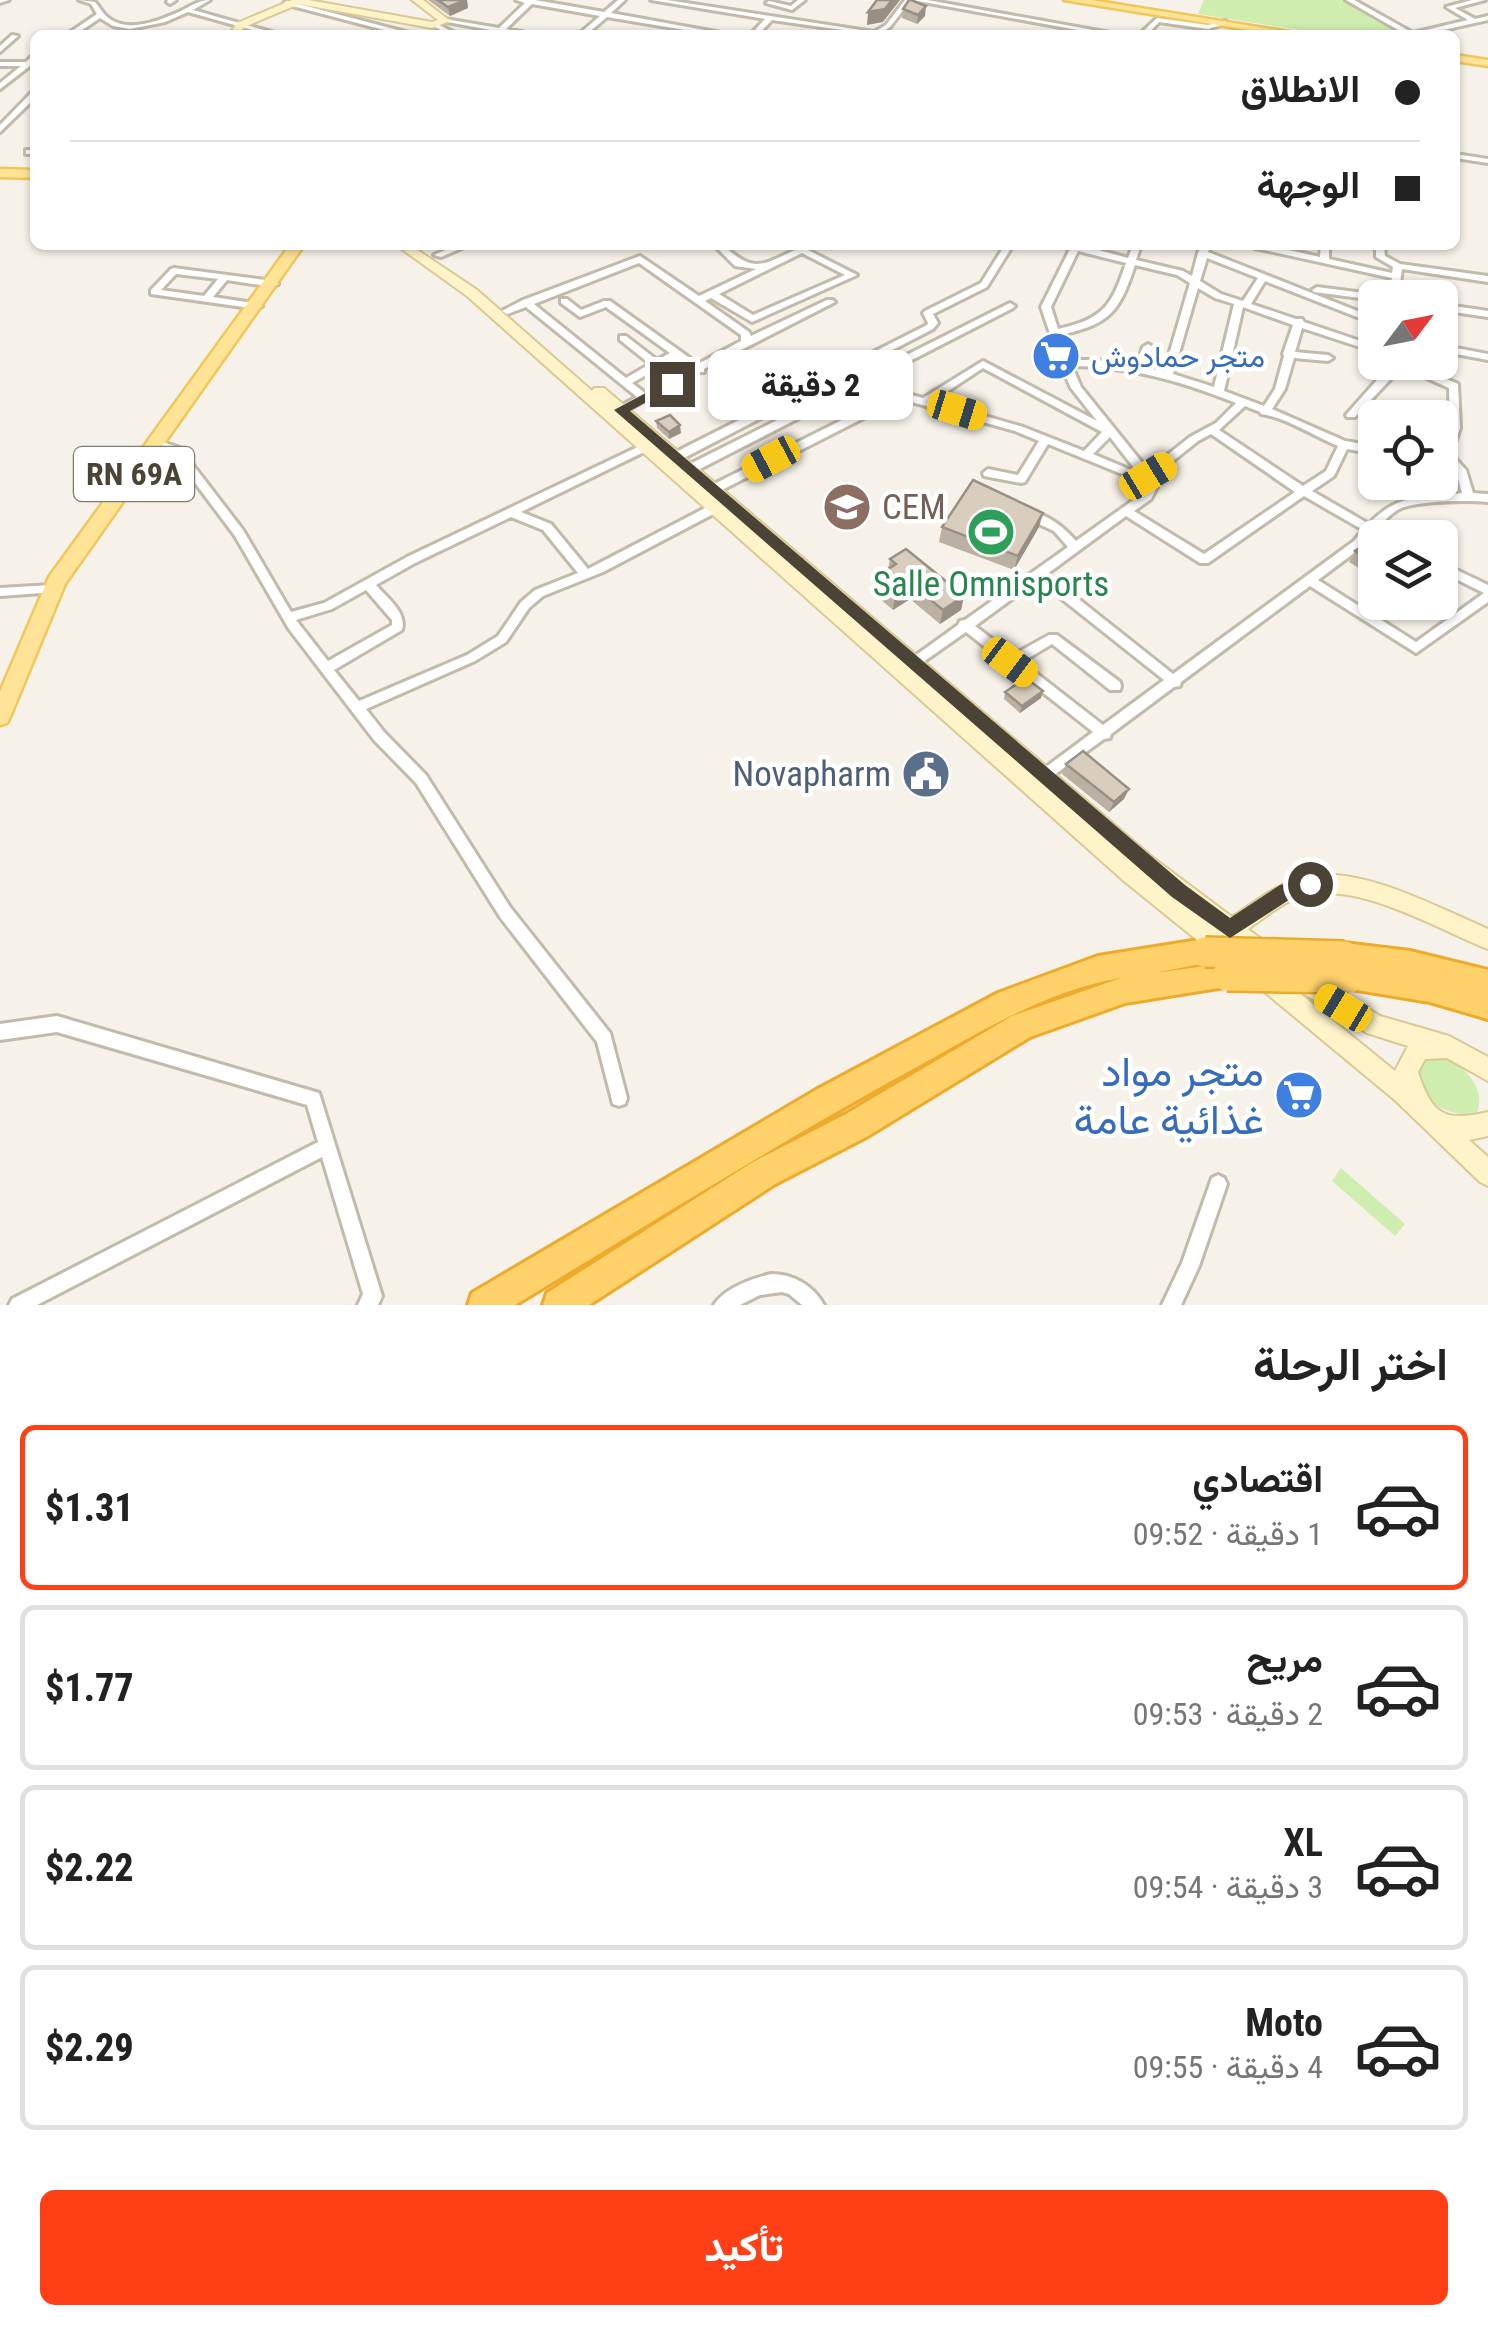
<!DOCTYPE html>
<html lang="ar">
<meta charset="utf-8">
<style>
body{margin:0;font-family:"Roboto Condensed",Vazirmatn,sans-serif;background:#f6f6f6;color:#222;direction:rtl;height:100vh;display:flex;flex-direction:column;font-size:38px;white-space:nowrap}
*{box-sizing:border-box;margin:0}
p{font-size:32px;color:#767676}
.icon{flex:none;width:55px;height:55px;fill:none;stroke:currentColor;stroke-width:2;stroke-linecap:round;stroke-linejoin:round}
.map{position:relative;height:1305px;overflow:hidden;direction:ltr}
.details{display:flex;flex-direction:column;background:#fff;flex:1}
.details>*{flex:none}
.top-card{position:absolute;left:30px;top:30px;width:1430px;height:220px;border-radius:15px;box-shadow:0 2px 8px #0004;direction:rtl;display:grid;align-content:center;height:220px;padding:0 40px;background:#fff}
.needle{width:65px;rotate:58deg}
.buttons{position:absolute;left:1358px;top:280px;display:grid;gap:20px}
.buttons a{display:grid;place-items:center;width:100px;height:100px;border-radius:15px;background:#fff;box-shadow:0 2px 8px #0004;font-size:50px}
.end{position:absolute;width:45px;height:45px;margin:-22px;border:12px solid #4a4336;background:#fff;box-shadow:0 0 0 5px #fff}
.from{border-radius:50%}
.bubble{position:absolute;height:70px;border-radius:15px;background:#fff;box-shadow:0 2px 8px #0004;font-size:32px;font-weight:800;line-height:70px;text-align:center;direction:rtl}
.car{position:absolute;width:30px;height:60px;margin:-30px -15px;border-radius:12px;box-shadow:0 0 8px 2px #0007;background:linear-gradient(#f5c518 24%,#345 0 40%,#f5c518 0 76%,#345 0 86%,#f5c518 0)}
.top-card b{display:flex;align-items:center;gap:35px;height:95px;font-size:38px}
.top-card b+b{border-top:2px solid #e0e0e0}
.top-card i{width:25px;height:25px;background:#222}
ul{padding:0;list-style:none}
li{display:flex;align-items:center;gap:30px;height:165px;margin:0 20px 15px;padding:0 20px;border:5px solid #e0e0e0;border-radius:15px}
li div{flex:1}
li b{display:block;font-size:38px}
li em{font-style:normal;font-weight:800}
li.current{border-color:#ff3f16}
li>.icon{width:90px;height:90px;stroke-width:1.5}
h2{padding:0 40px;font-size:45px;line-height:120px}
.button{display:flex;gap:20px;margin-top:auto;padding:20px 40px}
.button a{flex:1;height:115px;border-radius:15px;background:#ff3f16;color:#fff;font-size:40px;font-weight:800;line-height:115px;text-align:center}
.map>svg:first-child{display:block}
.green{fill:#cfedae}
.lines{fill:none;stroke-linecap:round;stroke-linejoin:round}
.street-casing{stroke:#c2baaa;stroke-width:6}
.secondary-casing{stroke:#dac994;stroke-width:4}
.primary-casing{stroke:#efc75d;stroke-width:5}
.highway-casing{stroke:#ecab2c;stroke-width:6}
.street{fill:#fff;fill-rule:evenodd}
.secondary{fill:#fff3c9;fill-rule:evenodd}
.primary{fill:#ffe498;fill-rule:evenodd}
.highway{fill:#ffd16a;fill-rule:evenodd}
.highway-bridge-casing{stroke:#ecab2c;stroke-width:34;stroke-linecap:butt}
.highway-bridge{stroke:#ffd16a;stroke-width:29}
.wall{fill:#bbb1a3}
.shaded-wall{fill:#989084}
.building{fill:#d9cebd;stroke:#989084;stroke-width:2.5}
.route{fill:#4a4336}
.labels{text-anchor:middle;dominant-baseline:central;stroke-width:9;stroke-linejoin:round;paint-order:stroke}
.far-shop-label{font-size:30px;fill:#366cbe;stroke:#fff;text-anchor:start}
.shield{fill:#fff;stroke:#807b72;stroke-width:2.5}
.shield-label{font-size:32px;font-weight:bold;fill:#4a4336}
.education-label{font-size:35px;fill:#785e54;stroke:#fff;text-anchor:start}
.leisure-label{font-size:35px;fill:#27864d;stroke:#fff}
.service-label{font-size:35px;fill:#4e5e75;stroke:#fff;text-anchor:end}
.near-shop-label{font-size:42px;fill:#366cbe;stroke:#fff;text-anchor:end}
</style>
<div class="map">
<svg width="1488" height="1305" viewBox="0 0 1488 1305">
<rect width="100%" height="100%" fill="#f6f2e9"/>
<path class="green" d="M1204,0H1344L1404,35H1331L1198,14Z
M1442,1054C1464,1067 1488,1087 1476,1115C1445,1117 1403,1095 1423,1060Z
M1341,1168L1405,1224L1395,1236L1332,1181Z"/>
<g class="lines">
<g class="street-casing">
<path id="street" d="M0,0H9L0,3Z
M79,0L95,2C99,6 101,11 105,15C125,35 159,21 181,11C191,6 199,0 210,0L193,10L282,35H270L188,12L165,22L130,29L113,26L100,18L75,35H66L97,14L91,4Z
M168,0H176L170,4L167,2Z
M516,0H535L604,12L618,0H625L611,13L732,35H715L607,17L586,35H578L600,16L532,4L506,29L535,35L503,32L498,35L494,33L496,31L442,21L445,19L499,28L525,3Z
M651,0H667L874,32L886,25L905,0H911L890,27L878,35L772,20L758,35H750L765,19Z
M798,0H805L792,10L766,3L769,1L791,6Z
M912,0H927L1121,35H1105Z
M1346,0H1354L1413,33L1468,20L1446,7L1472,0H1485L1455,8L1475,19L1488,16V20L1421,35H1407Z
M287,1L413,34L415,35H403L285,4L284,3Z
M1157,18L1208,25L1225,21L1228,23L1208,29L1159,22L1147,35H1139Z
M433,24H437L459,35H450L433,26Z
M12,35L18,36L0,52V46Z
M32,56H35V62L0,89V83L21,66H0V62H26Z
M32,92H35V98L0,132V125Z
M26,150H35V154H26Z
M1455,154L1488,159V163L1455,158Z
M457,245H469L441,257L434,255Z
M714,245H723C757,277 765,262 802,247L857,275L752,322L711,298L705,301L749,332L751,336L827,300H833L835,302L704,369V372H698L621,413L617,412V408L637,397L526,307L507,314L502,311L523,300L640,256L699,296L756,269L735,266ZM802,253L845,275L753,315L719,294ZM639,263L741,335V341L698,364L610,301H604L581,310L567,299H561V303L580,317L606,307L670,353L657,360L626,336H620V340L650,364L626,378L534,304ZM677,358L691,368L645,393L632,383Z
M1005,245H1013L987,287L933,314L938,323L933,329L678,461H670L669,458L670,455L927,325L928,323L923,313L925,311L981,283Z
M1066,245H1080L1128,258L1133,245H1141L1136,260L1183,271L1192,276L1198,253L1202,245H1210L1208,252L1375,318V324L1265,281L1251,304L1296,319H1302L1304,322L1375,346V352L1302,328L1295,352L1328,355L1333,358L1328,361L1294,358L1285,389L1272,409L1345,441L1375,446V454L1347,449L1334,476L1312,491L1369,524C1397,493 1423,498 1462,493L1456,471L1440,455V448H1443L1450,428L1449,388L1402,367L1355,417H1347L1346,415L1393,362H1408L1458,384L1460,428L1451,454L1466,470L1473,493L1488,494V502C1467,500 1424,501 1404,507C1392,511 1386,520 1378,528L1391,538H1376L1372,535L1362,547L1318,580L1416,642L1484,593L1440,571V562L1488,585V602L1416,653L1310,586L1181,682L1180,686L1174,687L1111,734L1110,738L1104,739L1043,783L1038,781L1036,777L1038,773L1093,732L966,632L916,667H908L906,664L908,661L958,625L960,621L965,620L1068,547L1054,531L1024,517L1022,514L1024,511C1045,512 1063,526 1076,541L1142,494L1145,487L1144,483L1048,444L1025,482L1021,483L984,476L983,473L988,469L1018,475L1039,441L1015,431L901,399L716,493H708L706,490L708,487L896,393L900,392L923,398L983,361L1097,421L1071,388L1060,363L1041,307L1070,249L1067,248ZM1078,251L1126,263C1112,305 1104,319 1058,329L1051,307ZM1207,258L1258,278L1243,301L1221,294L1200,281ZM1135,265L1177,275L1190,283L1164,372L1145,367L1153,347L1148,344L1143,347L1137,366L1095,360H1070L1060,335C1110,324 1119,313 1135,265ZM1198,288L1215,298L1234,304L1214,387L1173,374ZM1243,307L1293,325L1283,354L1284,356L1275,389L1264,406L1224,391ZM1072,366C1130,366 1183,382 1236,403L1216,423L1190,437L1148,470L1081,387ZM983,368L1102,432L1084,451L1023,427L933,401ZM1245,406L1260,412L1261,414C1288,418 1313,436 1338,446L1326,471L1303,486L1219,430ZM1211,434L1295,492L1204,554L1134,511L1151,499L1157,487L1153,477L1198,441ZM1110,437L1138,473L1093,454ZM1304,496L1363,530L1354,541L1173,674L1047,574L1126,516L1200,563H1208ZM1038,580L1164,680L1103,725L1022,662L1052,644L1110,690H1120L1121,686L1120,682L1057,635H1049L1013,655L975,626Z
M1251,245H1267L1320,257L1321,245H1329V259L1392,273L1393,267L1376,257V245H1384L1385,256L1400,264L1488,276V282L1402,269L1398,298H1388L1392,278L1255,248Z
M174,268L273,281L278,284L273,287L227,280L213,297L260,304L262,306L257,309L151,294V290L171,269ZM176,274L218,279L204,296L161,290Z
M1317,287L1379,295L1383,298H1375V300L1314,292L1312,290Z
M1010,303L1015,306L1013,308L692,473H684L683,470L684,467Z
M1440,304L1488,311V317L1440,310Z
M1440,345L1488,354V360L1440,351Z
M157,440L180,448L243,530L291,612L324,603L407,557L644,444L649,448L648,450L521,512L551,524L588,569L709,506H717L719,509L717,512L603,572L543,596L529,608L506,642L475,661L366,709L384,732L426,775L510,907L610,1033L627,1098L625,1104L619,1106L613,1104L597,1042L500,917L416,783L374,740L289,629L235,536L172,452L153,445L152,443ZM511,517L543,530L578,573L535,590L521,602L498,636L467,655L359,701L334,670L402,630C407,612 387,598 376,585L415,563ZM366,590L392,620V625L328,661L296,620L332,609Z
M52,585L56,586L58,589L56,592L0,596V588Z
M57,1016L319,1093L382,1296L378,1305H358L363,1294L322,1157L37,1305H9L12,1299L318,1142L307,1105L57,1032L0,1040V1024Z
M1218,1175L1224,1178L1227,1184L1199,1266L1181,1305H1162L1182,1263L1212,1178Z
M771,1274C793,1274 813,1285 824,1305H802L789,1294L782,1292L760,1295L740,1305H714C725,1288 751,1279 771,1274Z"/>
</g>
<g class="secondary-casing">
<path id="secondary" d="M292,0H308L432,22L438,20L412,0H423L450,21L432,28L299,4L244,27L239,35H229L237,23Z
M396,245H410L477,290L592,391L594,388H604L1152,857L1232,917C1256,901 1279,882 1308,876C1362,866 1439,908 1488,929V949C1436,929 1350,875 1294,899C1278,906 1263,919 1248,929L1269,945L1273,952L1269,959L1262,962L1224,936L1236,950L1232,957L1225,960L1218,957L1124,881L467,296Z
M1263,967L1271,970L1395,1071L1408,1046L1367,1033L1292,986L1289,979L1292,972L1300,969L1308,972L1380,1016L1449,1036L1488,1057V1081L1447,1058L1425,1059L1418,1072C1432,1115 1444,1122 1488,1112V1136L1469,1140L1488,1157V1186L1480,1182L1396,1101L1255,984L1252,977L1255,970Z"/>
</g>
<g class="primary-casing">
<path id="primary" d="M1064,0H1091L1308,35H1280Z
M1455,55L1488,60V66L1455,61Z
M0,169L35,170V178L0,177Z
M290,245H304L65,584L10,717L7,723L0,725V692L49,577Z"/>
</g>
<g class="highway-casing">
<path id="highway" d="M1205,939L1215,943L1219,952L1215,961L1155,973L1227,963L1237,967L1241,976L1237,985L1125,1003L1030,1037L868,1136L775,1184L589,1305H543L547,1293L753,1162L846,1114L1012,1016L1121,978C1046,990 979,1033 913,1069C778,1143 647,1225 515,1305H468L472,1293L816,1090L998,993L1098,956Z
M1344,943L1410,951L1488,970V1019L1430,1002L1339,987L1335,978L1342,968L1334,965L1330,956L1334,947Z"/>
</g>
<use href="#street" class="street"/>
<use href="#secondary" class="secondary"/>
<use href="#primary" class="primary"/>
<use href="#highway" class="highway"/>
<g class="highway-bridge-casing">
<path id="highway-bridge" d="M1205,952L1344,956
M1227,976L1349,978"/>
</g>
<use href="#highway-bridge" class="highway-bridge"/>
</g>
<path class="wall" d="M428,0H467L468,8L450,16Z
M903,9L925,16L917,24L902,18Z
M656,421L681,433L669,439L657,428Z
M942,527H1039L1014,570L939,542Z
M1375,538V565L1372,563L1362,570L1349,562L1355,551Z
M890,559L964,596L961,610L940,624L910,599L893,610L872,592L874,578L888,569Z
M1005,692L1041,698L1020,713L1004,699Z
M1066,764L1124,799L1109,812L1062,774Z"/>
<path class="shaded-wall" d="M467,0L468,8L450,16L448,7Z
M892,0H900L883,22L867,25L868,12Z
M926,6L925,16L917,24L918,15Z
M680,425L681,433L669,439V432Z
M1043,513L1039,527L1014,570L1018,556Z
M1375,555L1372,563L1362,570L1368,560Z
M913,585L910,599L893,610L895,596Z
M964,596L961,610L940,624L943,610Z
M1043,691L1041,698L1020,713L1022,706Z
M1129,789L1124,799L1109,812L1114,802Z"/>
<path class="building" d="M438,0H466L448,7Z
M877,0H892L885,9L868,12Z
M909,0H911L926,6L918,15L903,9Z
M670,415L680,425L669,432L656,421Z
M973,480L1043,513L1018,556L942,527Z
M1383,531L1393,538H1375V555L1368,560L1355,551Z
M906,549L964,596L943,610L913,585L895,596L874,578L896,564L890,559Z
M1026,678L1043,691L1022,706L1005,692Z
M1083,751L1129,789L1114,802L1066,764Z"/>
<path class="route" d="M668,381L679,384L630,411L1185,885L1230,918L1280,885L1310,876L1320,884L1317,890L1292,898L1230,938L1172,897L614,410Z"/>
<defs>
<g id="supermarket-disc" transform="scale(2.5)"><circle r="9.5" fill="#3f7fe0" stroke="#fff"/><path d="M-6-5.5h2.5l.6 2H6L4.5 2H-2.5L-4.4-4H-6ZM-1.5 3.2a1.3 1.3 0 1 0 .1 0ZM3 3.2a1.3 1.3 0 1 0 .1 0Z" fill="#fff"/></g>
<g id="school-disc" transform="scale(2.5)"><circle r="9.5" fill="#8d6e63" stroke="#fff"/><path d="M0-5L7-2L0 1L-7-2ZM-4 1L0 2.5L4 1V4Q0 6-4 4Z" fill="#fff"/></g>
<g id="stadium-disc" transform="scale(2.5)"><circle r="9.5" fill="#2e9e5b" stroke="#fff"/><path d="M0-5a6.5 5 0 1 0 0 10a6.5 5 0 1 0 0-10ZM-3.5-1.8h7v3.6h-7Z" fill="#fff"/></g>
<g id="civic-disc" transform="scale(2.5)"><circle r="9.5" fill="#5c6f8a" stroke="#fff"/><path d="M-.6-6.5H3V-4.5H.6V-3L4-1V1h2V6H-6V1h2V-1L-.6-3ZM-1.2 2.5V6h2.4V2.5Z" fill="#fff"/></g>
</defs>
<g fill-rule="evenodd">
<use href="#supermarket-disc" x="1056" y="356"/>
<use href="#school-disc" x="847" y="507"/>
<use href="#stadium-disc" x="991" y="532"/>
<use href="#civic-disc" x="926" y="774"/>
<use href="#supermarket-disc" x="1299" y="1095"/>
</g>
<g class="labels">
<g class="far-shop-label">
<text x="1091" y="356">متجر حمادوش</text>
</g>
<rect class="shield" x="74" y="447" width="120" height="54" rx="8"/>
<g class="shield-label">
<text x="134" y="474">RN 69A</text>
</g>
<g class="education-label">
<text x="882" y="507">CEM</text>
</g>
<g class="leisure-label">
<text x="991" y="584">Salle Omnisports</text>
</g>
<g class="service-label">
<text x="891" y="774">Novapharm</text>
</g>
<g class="near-shop-label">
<text x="1264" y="1071">متجر مواد<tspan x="1264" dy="48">غذائية عامة</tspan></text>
</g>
</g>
</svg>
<div class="buttons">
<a><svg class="needle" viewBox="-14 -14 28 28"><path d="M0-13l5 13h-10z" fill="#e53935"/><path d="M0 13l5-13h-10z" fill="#767676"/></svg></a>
<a><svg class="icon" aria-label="locate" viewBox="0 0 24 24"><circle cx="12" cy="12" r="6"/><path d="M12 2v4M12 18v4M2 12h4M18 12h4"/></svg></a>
<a><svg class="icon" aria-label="layers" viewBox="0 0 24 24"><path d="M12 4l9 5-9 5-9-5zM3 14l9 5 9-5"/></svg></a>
</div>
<i class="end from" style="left:1310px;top:884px"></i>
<i class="end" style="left:672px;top:384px"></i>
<div class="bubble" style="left:708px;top:350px;width:205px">2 دقيقة</div>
<i class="car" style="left:957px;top:410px;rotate:107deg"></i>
<i class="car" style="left:771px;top:459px;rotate:242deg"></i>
<i class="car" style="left:1148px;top:476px;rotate:59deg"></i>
<i class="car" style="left:1010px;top:662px;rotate:127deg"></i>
<i class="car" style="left:1343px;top:1008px;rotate:301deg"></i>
<div class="top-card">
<b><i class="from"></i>الانطلاق</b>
<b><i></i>الوجهة</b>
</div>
</div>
<section class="details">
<h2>اختر الرحلة</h2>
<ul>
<li class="current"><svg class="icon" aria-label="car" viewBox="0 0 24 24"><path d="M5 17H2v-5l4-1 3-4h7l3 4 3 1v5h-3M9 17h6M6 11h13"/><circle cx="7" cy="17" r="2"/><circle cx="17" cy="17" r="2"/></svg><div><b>اقتصادي</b><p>1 دقيقة · 09:52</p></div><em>$1.31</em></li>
<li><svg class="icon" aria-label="car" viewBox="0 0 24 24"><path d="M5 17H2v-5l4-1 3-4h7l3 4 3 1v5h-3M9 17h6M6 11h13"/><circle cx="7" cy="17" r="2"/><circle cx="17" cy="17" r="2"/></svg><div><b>مريح</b><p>2 دقيقة · 09:53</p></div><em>$1.77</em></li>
<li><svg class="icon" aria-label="car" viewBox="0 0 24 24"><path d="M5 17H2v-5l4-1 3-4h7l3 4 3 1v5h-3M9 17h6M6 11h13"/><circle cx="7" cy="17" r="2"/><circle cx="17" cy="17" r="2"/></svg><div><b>XL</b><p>3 دقيقة · 09:54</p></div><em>$2.22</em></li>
<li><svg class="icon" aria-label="car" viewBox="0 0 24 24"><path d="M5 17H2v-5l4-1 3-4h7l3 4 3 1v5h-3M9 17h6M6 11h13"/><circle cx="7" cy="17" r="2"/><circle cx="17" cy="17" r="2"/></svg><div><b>Moto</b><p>4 دقيقة · 09:55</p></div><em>$2.29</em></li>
</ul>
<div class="button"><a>تأكيد</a></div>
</section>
